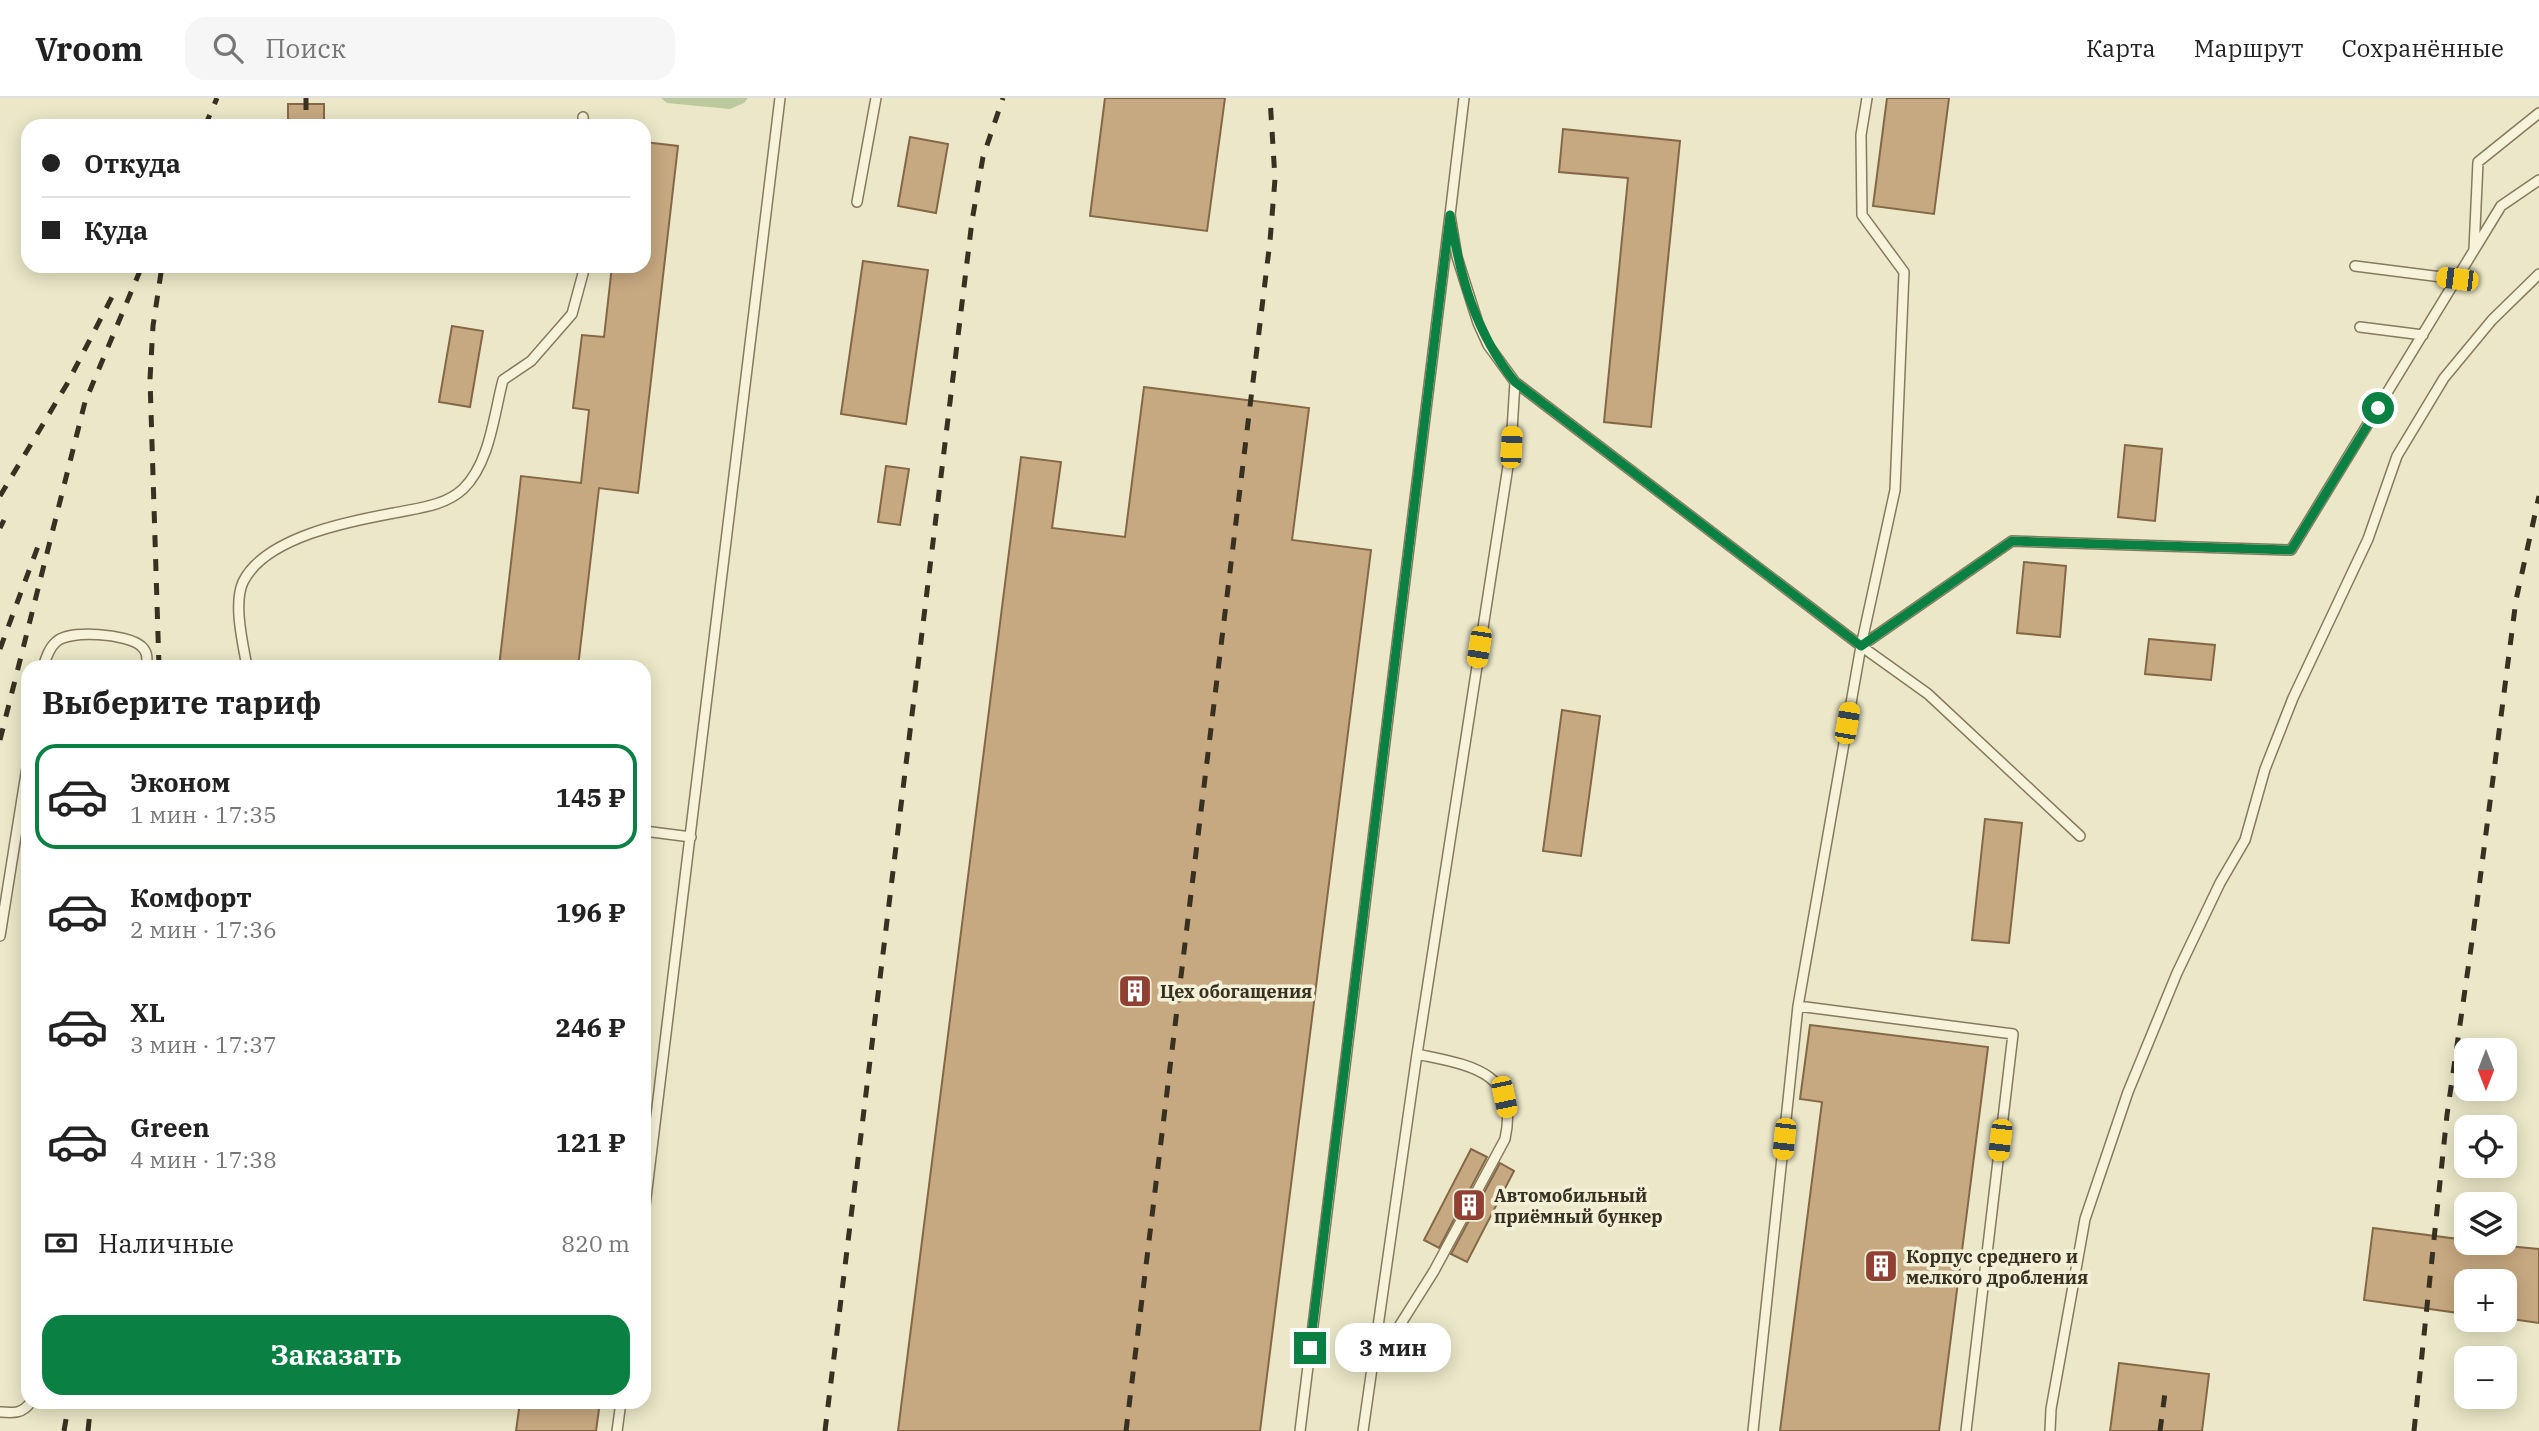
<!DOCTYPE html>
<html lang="ru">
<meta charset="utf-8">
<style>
body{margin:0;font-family:"IBM Plex Serif",serif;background:#f6f6f6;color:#222;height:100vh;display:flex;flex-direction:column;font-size:26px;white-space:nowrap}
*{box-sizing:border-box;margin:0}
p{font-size:23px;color:#767676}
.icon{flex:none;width:38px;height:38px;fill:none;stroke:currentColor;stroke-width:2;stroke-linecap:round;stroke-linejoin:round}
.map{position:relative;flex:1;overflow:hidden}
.side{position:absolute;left:21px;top:562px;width:630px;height:749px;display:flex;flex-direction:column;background:#fff;border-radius:21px;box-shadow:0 4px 18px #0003}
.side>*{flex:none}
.top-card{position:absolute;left:21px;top:21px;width:630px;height:154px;border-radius:21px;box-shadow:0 4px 18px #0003;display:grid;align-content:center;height:154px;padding:0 21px;background:#fff}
.needle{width:46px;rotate:180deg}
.tools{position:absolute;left:2454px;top:940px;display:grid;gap:14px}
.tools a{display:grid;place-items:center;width:63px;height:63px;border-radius:14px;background:#fff;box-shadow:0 4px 18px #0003;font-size:35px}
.end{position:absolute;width:32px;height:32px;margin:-16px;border:9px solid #0b8043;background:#fff;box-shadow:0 0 0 4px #fff}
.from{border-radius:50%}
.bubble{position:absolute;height:49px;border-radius:21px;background:#fff;box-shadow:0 4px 18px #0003;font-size:23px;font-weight:700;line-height:49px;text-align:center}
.car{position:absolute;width:21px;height:42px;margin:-21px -10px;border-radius:9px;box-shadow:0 0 5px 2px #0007;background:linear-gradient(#f5c518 24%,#345 0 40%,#f5c518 0 76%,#345 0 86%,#f5c518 0)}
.top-card b{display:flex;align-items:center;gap:24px;height:66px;font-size:26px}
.top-card b+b{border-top:2px solid #e0e0e0}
.top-card i{width:18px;height:18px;background:#222}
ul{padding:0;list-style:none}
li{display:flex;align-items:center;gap:21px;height:105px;margin:0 14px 10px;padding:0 7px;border:4px solid transparent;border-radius:21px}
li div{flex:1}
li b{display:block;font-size:26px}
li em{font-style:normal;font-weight:700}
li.selected{border-color:#0b8043}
li>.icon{width:63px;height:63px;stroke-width:1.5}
h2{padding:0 21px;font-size:32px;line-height:84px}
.pay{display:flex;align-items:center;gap:18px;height:77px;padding:0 21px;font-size:26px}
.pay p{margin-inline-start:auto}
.action{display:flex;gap:14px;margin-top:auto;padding:14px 21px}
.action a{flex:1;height:80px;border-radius:21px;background:#0b8043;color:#fff;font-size:28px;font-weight:700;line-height:80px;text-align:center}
header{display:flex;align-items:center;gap:42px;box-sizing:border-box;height:98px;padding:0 35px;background:#fff;border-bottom:2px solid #e0e0e0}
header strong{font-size:33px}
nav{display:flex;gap:38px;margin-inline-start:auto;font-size:24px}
.search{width:490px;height:63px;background:#f6f6f6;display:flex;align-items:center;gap:18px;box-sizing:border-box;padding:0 24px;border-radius:21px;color:#767676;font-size:26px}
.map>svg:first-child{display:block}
.green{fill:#bcc99d}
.building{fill:#c7a981;stroke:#846846;stroke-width:2}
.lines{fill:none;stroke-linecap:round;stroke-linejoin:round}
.lane-casing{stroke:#867a5e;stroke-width:12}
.lane{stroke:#f7f3db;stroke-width:9}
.rail{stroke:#383021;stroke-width:5;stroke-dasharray:12 12;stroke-linecap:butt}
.route{stroke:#0b8043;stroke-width:9}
.labels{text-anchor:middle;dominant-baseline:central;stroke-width:7;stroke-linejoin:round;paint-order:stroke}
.poi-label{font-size:18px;font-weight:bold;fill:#383021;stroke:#f3f0d7;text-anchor:start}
</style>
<header>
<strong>Vroom</strong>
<div class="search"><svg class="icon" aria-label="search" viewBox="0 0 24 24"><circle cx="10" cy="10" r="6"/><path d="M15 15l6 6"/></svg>Поиск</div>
<nav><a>Карта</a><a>Маршрут</a><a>Сохранённые</a></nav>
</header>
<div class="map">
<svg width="2539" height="1333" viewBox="0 0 2539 1333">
<rect width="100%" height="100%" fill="#ebe7c8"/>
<path class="green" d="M661,0H748L744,5L730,11L667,5Z"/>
<path class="building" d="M1105,0H1225L1207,133L1090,118Z
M1887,0H1949L1934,116L1873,108Z
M288,6H324V28H288Z
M1563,31L1680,43L1651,329L1604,324L1628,80L1559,74Z
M910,39L948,46L936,115L898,108Z
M644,44L678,48L638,395L599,390L578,569H499L521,378L581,385L589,312L573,310L582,237L604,239L612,168H644Z
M863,163L928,172L906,326L841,316Z
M452,228L483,233L470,309L439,304Z
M1144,289L1309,310L1292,442L1371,452L1260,1333H898L1021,359L1061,364L1052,430L1125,439Z
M2125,347L2162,351L2155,423L2118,419Z
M886,368L909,371L900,427L878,424Z
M2024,464L2066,468L2060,539L2017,535Z
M2149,541L2215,547L2211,582L2145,576Z
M1562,612L1600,618L1581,758L1543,753Z
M1985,721L2022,725L2009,845L1972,842Z
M1810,927L1988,949L1939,1333H1780L1822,1004L1800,1001Z
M1471,1051L1487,1059L1439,1150L1424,1142Z
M1500,1065L1514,1073L1467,1164L1451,1156Z
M2373,1130L2466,1142V1144L2539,1151V1225L2504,1220V1183H2466V1216L2364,1202Z
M2119,1265L2209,1276L2202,1333H2110Z
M520,1304H600L596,1333H516Z"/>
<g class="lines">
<g class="lane-casing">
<path id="lane" d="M1464,0L1450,117L1457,159L1478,225L1488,247L1515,284L1861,548L1928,596L2080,738
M583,19L584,28
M857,104L876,0
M2474,152L2478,64L2539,15
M2355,168L2457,181
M2360,229L2423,237
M1861,548L2012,443L2291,452L2501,108L2539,82
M43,569C46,560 49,550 56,544C69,531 128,536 141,548C148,554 147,560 147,569
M247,569C243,546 233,506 243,484C265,439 350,423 394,415C418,410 445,408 463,391C490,365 494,316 503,282L531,263L572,216L585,168
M644,733L691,739
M0,838L28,663
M1798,908L2013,936L1966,1333
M644,1116L780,0
M1376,1265L1434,1173L1505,1041C1520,972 1468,967 1417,956
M0,1314C14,1315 22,1316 31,1304
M617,1333L621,1304
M1300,1333L1450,117
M1363,1333L1417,956L1511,349L1515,284
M1753,1333L1798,908L1861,548L1895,392L1904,174L1862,117L1861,37L1867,0
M2050,1333L2051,1311L2085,1121L2128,994L2177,875L2220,785L2245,742L2265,671L2293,600L2368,441L2397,358L2444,280L2492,222L2539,176"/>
</g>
<use href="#lane" class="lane"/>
<path class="rail" d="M306,0V28
M205,28L217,0
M0,398L67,286L113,197
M0,430L4,422
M0,551L40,443
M159,569L150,281L153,228L162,168
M0,642L85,304L142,168
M64,1333L69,1304
M88,1333L91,1304
M825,1333L972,123L983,59L1003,0
M1126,1333L1270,143L1275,81L1270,0
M2160,1333L2166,1287
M2414,1333L2447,1017L2473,836L2516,502L2539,398"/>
</g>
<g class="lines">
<path class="route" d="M1310,1250L1450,117C1460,179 1475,234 1515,284L1861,548L2012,443L2291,452L2378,310"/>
</g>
<defs>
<g id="building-square" transform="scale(1.75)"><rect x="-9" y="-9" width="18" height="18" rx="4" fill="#914133" stroke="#f3f0d7"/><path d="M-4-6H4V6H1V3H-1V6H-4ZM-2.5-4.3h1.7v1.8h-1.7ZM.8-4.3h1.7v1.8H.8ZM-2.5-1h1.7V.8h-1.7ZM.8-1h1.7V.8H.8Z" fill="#fff"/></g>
</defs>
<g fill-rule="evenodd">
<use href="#building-square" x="1135" y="893"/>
<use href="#building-square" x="1469" y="1107"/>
<use href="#building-square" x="1881" y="1168"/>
</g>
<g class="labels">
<g class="poi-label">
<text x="1160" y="893">Цех обогащения</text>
<text x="1494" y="1097">Автомобильный<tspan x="1494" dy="21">приёмный бункер</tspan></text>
<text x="1906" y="1158">Корпус среднего и<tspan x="1906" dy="21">мелкого дробления</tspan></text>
</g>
</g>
</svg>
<div class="tools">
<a><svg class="needle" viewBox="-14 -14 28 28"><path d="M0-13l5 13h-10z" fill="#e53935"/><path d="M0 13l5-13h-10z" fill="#767676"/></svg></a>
<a><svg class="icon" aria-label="locate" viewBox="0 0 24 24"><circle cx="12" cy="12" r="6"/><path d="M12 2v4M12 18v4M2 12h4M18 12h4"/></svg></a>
<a><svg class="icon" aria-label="layers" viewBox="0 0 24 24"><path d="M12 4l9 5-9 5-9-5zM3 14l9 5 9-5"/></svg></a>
<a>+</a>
<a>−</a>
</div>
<i class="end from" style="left:2378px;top:310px"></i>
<i class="end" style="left:1310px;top:1250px"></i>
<div class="bubble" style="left:1335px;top:1225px;width:116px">3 мин</div>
<i class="car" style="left:2457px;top:181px;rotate:277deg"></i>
<i class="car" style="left:1511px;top:349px;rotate:3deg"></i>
<i class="car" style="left:1479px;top:549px;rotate:189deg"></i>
<i class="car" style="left:1847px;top:625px;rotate:10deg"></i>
<i class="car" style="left:1504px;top:999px;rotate:168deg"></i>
<i class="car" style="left:1784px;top:1041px;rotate:186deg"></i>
<i class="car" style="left:2000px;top:1042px;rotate:187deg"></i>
<div class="top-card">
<b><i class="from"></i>Откуда</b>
<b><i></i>Куда</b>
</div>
<section class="side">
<h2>Выберите тариф</h2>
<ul>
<li class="selected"><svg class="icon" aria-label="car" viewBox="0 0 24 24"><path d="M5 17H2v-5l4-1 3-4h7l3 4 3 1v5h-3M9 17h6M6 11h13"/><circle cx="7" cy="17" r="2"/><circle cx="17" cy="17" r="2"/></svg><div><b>Эконом</b><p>1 мин · 17:35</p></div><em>145 ₽</em></li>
<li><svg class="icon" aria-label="car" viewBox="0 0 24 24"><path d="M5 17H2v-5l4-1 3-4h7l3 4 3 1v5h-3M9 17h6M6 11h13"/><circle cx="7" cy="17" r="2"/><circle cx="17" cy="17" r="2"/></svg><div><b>Комфорт</b><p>2 мин · 17:36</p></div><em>196 ₽</em></li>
<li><svg class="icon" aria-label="car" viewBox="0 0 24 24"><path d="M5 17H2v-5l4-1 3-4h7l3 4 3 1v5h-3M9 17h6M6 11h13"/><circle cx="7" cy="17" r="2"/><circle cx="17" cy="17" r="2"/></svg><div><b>XL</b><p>3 мин · 17:37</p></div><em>246 ₽</em></li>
<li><svg class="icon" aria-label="car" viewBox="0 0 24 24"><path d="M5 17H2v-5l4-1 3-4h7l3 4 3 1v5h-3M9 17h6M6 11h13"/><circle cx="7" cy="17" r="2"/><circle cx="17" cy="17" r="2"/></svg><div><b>Green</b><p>4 мин · 17:38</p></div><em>121 ₽</em></li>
</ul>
<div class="pay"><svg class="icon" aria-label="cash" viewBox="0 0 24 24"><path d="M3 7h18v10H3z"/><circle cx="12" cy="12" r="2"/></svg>Наличные<p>820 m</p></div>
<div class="action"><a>Заказать</a></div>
</section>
</div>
